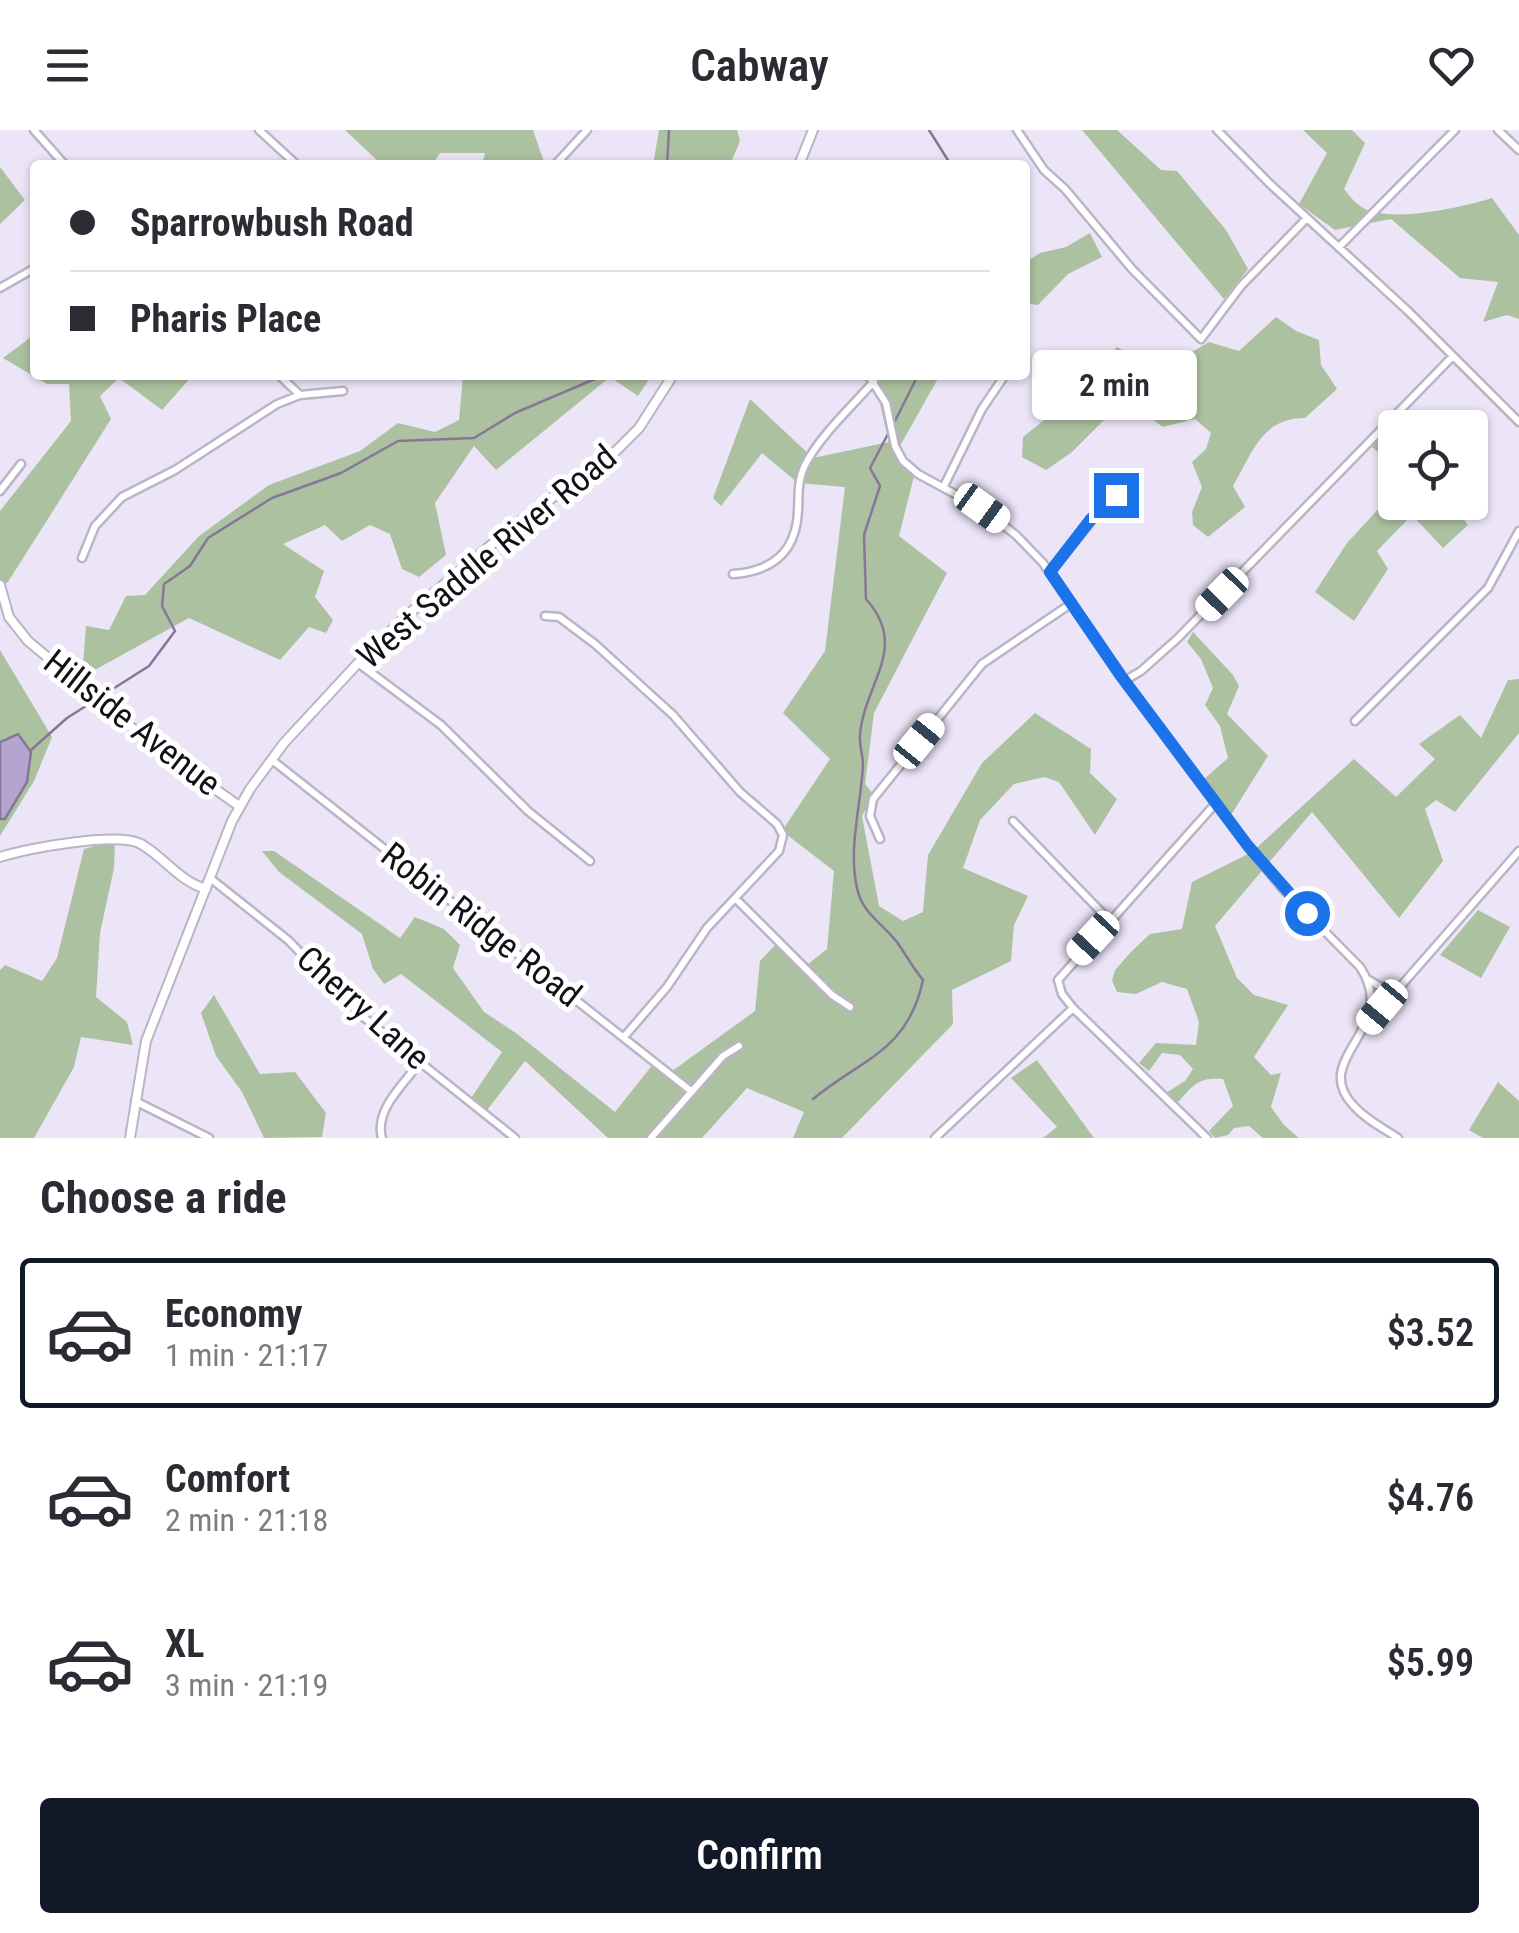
<!DOCTYPE html>
<meta charset="utf-8">
<style>
body{margin:0;font-family:"Roboto Condensed",sans-serif;background:#f2f2f3;color:#2b2b33;height:100vh;display:flex;flex-direction:column;font-size:38px;white-space:nowrap}
*{box-sizing:border-box;margin:0}
p{font-size:32px;color:#7c7c81}
.icon{flex:none;width:55px;height:55px;fill:none;stroke:currentColor;stroke-width:2;stroke-linecap:round;stroke-linejoin:round}
.map{position:relative;height:1008px;overflow:hidden}
.side{display:flex;flex-direction:column;background:#fff;flex:1}
.side>*{flex:none}
.top-card{position:absolute;left:30px;top:30px;width:1000px;height:220px;border-radius:10px;box-shadow:0 2px 8px #0004;display:grid;align-content:center;height:220px;padding:0 40px;background:#fff}
.controls{position:absolute;left:1378px;top:280px;display:grid;gap:20px}
.controls a{display:grid;place-items:center;width:110px;height:110px;border-radius:10px;background:#fff;box-shadow:0 2px 8px #0004;font-size:50px}
.end{position:absolute;width:45px;height:45px;margin:-22px;border:12px solid #1a73e8;background:#fff;box-shadow:0 0 0 5px #fff}
.from{border-radius:50%}
.bubble{position:absolute;height:70px;border-radius:10px;background:#fff;box-shadow:0 2px 8px #0004;font-size:32px;font-weight:600;line-height:70px;text-align:center}
.car{position:absolute;width:30px;height:60px;margin:-30px -15px;border-radius:12px;box-shadow:0 0 8px 2px #0007;background:linear-gradient(#fff 24%,#345 0 40%,#fff 0 76%,#345 0 86%,#fff 0)}
.top-card b{display:flex;align-items:center;gap:35px;height:95px;font-size:38px}
.top-card b+b{border-top:2px solid #e1e1e2}
.top-card i{width:25px;height:25px;background:#2b2b33}
ul{padding:0;list-style:none}
li{display:flex;align-items:center;gap:30px;height:150px;margin:0 20px 15px;padding:0 20px;border:5px solid transparent;border-radius:10px}
li div{flex:1}
li b{display:block;font-size:38px}
li em{font-style:normal;font-weight:600}
li.selected{border-color:#111827}
li>.icon{width:90px;height:90px;stroke-width:1.5}
h2{padding:0 40px;font-size:45px;line-height:120px}
.action{display:flex;gap:20px;margin-top:auto;padding:20px 40px}
.action a{flex:1;height:115px;border-radius:10px;background:#111827;color:#fff;font-size:40px;font-weight:600;line-height:115px;text-align:center}
header{display:flex;justify-content:space-between;align-items:center;height:130px;padding:0 40px;background:#fff;font-size:45px;font-weight:600}
.map>svg:first-child{display:block}
.green{fill:#acc1a0}
.water{fill:#b5a3d0;stroke:#847798;stroke-width:2.5}
.lines{fill:none;stroke-linecap:round;stroke-linejoin:round}
.stream{stroke:#847798;stroke-width:2.5}
.minor-casing{stroke:#bbb4c7;stroke-width:11}
.tertiary-casing{stroke:#bbb4c7;stroke-width:12}
.minor{stroke:#fff;stroke-width:6}
.tertiary{stroke:#fff;stroke-width:8}
.route{stroke:#1a73e8;stroke-width:12}
.labels{text-anchor:middle;dominant-baseline:central;stroke-width:10;stroke-linejoin:round;paint-order:stroke}
.street-label{font-size:35px;fill:#121016;stroke:#fff}
</style>
<header><svg class="icon" aria-label="menu" viewBox="0 0 24 24"><path d="M4 6h16M4 12h16M4 18h16"/></svg>Cabway<svg class="icon" aria-label="heart" viewBox="0 0 24 24"><path d="M12 20l-8-8c-3-5 5-10 8-4 3-6 11-1 8 4z"/></svg></header>
<div class="map">
<svg width="1519" height="1008" viewBox="0 0 1519 1008">
<rect width="100%" height="100%" fill="#ece5f8"/>
<path class="green" d="M345,0H533L545,35H482L485,23H440L432,35H382Z
M659,0H737L740,11L730,35H653Z
M1082,0H1117L1161,40L1177,41L1226,100L1248,139L1224,169Z
M1303,0H1352L1365,13L1344,59C1349,65 1354,72 1360,76C1386,95 1463,77 1492,68L1519,105V189L1507,185L1483,192L1498,152L1460,148L1391,89L1335,100L1299,74L1327,23Z
M0,37L25,70L0,94Z
M1090,103L1102,127L1068,144L1038,175L1025,173V133L1040,123L1066,117Z
M1276,187L1296,201L1319,210L1321,235L1337,259L1305,288C1262,288 1253,322 1233,356L1245,377L1208,407L1193,395L1192,382L1202,357L1192,332L1206,319L1211,303L1195,289L1163,297L1144,284L1107,287L1072,322L1046,340L1022,327L1023,307L1048,287L1117,217L1170,246L1185,226L1209,212L1239,221Z
M35,204V245H193L162,280L119,248L100,266L111,289L8,452L0,456V381L71,291L69,254H47L3,228Z
M463,245H652L638,266L610,247L496,340L474,316L435,373L446,425L419,447L402,439L390,404L370,395L342,411L325,395L283,414L324,441L315,467L333,490L326,503L309,497L280,530L189,488L82,547L86,496L109,500L126,466L145,465L199,406L269,355L360,321L398,293L435,302L459,290Z
M871,245H940L896,323L915,342L899,406L947,443L874,583L865,654L874,665L862,686L879,776L903,791L923,782L928,725L982,633L1035,583L1091,619L1090,643L1117,669L1095,705L1059,652L1044,647L1014,654L980,690L963,738L1028,766L1014,795L1011,831L952,860L953,894L842,1008H793L804,982L747,958L702,1008H608L525,931L484,984L469,971L502,922L401,844L384,854L373,839L362,804L279,742L262,721H274L400,808L415,787L444,799L460,815L453,838L484,882L516,903L615,982L654,933L668,944L755,881L760,831L778,812L803,838L827,819L834,741L782,701L830,629L783,583L825,521L845,357L798,353L762,323L721,376L713,368L750,269L813,328L889,312L874,248Z
M1408,281L1428,297L1395,298V336L1372,317Z
M1395,361V372L1452,373L1468,395L1443,418L1412,385L1377,421L1388,439L1354,491L1315,462L1347,413Z
M1193,502L1233,545L1239,556L1227,584L1268,626L1231,685L1203,650L1228,628L1220,596L1205,575L1213,558L1201,529L1187,512Z
M0,520L52,607L34,651L0,706Z
M1519,549V603L1455,682L1436,670L1425,679L1443,731L1399,788L1312,682L1215,796L1237,848L1254,865L1288,875L1254,927L1271,945L1281,943L1271,977L1284,995L1299,1008H1263L1249,996L1234,998L1228,1005L1215,1008L1209,1001L1233,976L1223,949C1199,947 1194,954 1178,972L1166,963L1185,951L1193,939L1180,925L1162,923L1149,941L1139,933L1156,913L1196,915L1199,892L1187,859L1162,852L1136,864L1117,862L1112,851L1115,840L1131,822L1150,804L1182,799L1192,752L1252,722L1354,629L1396,667L1435,629L1419,614L1460,585L1481,608L1508,550Z
M115,710L114,738L100,803L96,867L127,892L133,915L81,907L74,937L34,1008H0V840L5,835L42,851L57,828L84,719Z
M1478,780L1510,797L1481,848L1440,825Z
M214,865L260,944L295,942L326,983L322,1007L264,1008L242,962L216,926L201,883Z
M1037,930L1094,1008H1043L1057,997L1011,948Z
M1498,952L1519,971V1008H1483L1469,1000Z"/>
<path class="water" d="M18,604L31,622L27,652L5,689H0V612Z"/>
<g class="lines">
<path class="stream" d="M929,0L951,35
M667,35L669,0
M894,293L918,245
M31,620L67,588L149,536L175,501L162,476L164,454L190,436L208,408L272,368L341,343L398,311L474,308L515,283L604,245
M813,969C863,928 908,921 923,850C913,838 906,825 897,812C882,793 862,783 857,758C848,717 861,676 863,635C863,625 859,615 860,605C864,553 910,518 866,469L864,405L880,356L870,338L890,300"/>
<g class="minor-casing">
<path id="minor" d="M34,0L65,35
M259,0L297,35
M1017,0L1044,40L1065,59L1132,139L1201,209L1241,156L1307,88
M1217,0L1269,53L1409,182L1519,292
M1498,0L1519,20
M555,35L587,0
M1340,116L1455,0
M0,158L35,138
M279,245L300,265
M868,245L886,273L895,316L903,331L918,344L981,378L1016,405L1043,433L1124,551L1248,716L1283,759L1360,837C1401,899 1309,928 1353,975C1365,989 1383,998 1398,1008
M944,356L982,279L1005,245
M0,361L21,334
M82,428L95,396L122,367L175,340L277,274L300,265L343,261
M1050,442L1102,378L1136,352
M733,444C773,441 796,422 798,381C799,365 797,351 805,335C821,304 852,277 874,251
M545,486L559,487L595,514L673,585L740,662L777,694L783,705L779,721L707,798L667,857L624,907
M358,533L441,595L528,681L590,731
M1124,551L1141,541L1177,509L1453,226
M1355,591L1488,458L1519,401
M272,630L691,961
M1013,691L1109,790
M880,709L870,686L873,669L982,534L1072,473
M210,748L288,810L362,886L515,1008
M735,768L832,865L850,877
M1369,850L1394,865
M1372,889L1519,721
M135,971L209,1008
M382,1008C374,980 404,954 420,932
M651,1008L723,926L739,916
M935,1008L1073,878
M1207,1008L1073,878L1062,864L1058,850L1216,673"/>
</g>
<g class="tertiary-casing">
<path id="tertiary" d="M799,35L813,0
M0,455L9,487L28,511L149,612L239,676
M0,727C26,719 118,701 141,714C165,728 179,751 206,759
M130,1008L146,911L232,691L250,659L284,613L358,533L405,487L515,395L616,321L639,298L673,245"/>
</g>
<use href="#minor" class="minor"/>
<use href="#tertiary" class="tertiary"/>
</g>
<g class="lines">
<path class="route" d="M1116,365L1091,389L1050,442L1121,546L1248,716L1307,783"/>
</g>
<g class="labels">
<g class="street-label">
<text transform="translate(487 427) rotate(-40)">West Saddle River Road</text>
<text transform="translate(132 593) rotate(38)">Hillside Avenue</text>
<text transform="translate(481 795) rotate(38)">Robin Ridge Road</text>
<text transform="translate(363 878) rotate(42)">Cherry Lane</text>
</g>
</g>
</svg>
<div class="controls">
<a><svg class="icon" aria-label="locate" viewBox="0 0 24 24"><circle cx="12" cy="12" r="6"/><path d="M12 2v4M12 18v4M2 12h4M18 12h4"/></svg></a>
</div>
<i class="end from" style="left:1307px;top:783px"></i>
<i class="end" style="left:1116px;top:365px"></i>
<div class="bubble" style="left:1032px;top:220px;width:165px">2 min</div>
<i class="car" style="left:982px;top:378px;rotate:126deg"></i>
<i class="car" style="left:1222px;top:464px;rotate:224deg"></i>
<i class="car" style="left:919px;top:611px;rotate:39deg"></i>
<i class="car" style="left:1093px;top:808px;rotate:223deg"></i>
<i class="car" style="left:1382px;top:877px;rotate:220deg"></i>
<div class="top-card">
<b><i class="from"></i>Sparrowbush Road</b>
<b><i></i>Pharis Place</b>
</div>
</div>
<section class="side">
<h2>Choose a ride</h2>
<ul>
<li class="selected"><svg class="icon" aria-label="car" viewBox="0 0 24 24"><path d="M5 17H2v-5l4-1 3-4h7l3 4 3 1v5h-3M9 17h6M6 11h13"/><circle cx="7" cy="17" r="2"/><circle cx="17" cy="17" r="2"/></svg><div><b>Economy</b><p>1 min · 21:17</p></div><em>$3.52</em></li>
<li><svg class="icon" aria-label="car" viewBox="0 0 24 24"><path d="M5 17H2v-5l4-1 3-4h7l3 4 3 1v5h-3M9 17h6M6 11h13"/><circle cx="7" cy="17" r="2"/><circle cx="17" cy="17" r="2"/></svg><div><b>Comfort</b><p>2 min · 21:18</p></div><em>$4.76</em></li>
<li><svg class="icon" aria-label="car" viewBox="0 0 24 24"><path d="M5 17H2v-5l4-1 3-4h7l3 4 3 1v5h-3M9 17h6M6 11h13"/><circle cx="7" cy="17" r="2"/><circle cx="17" cy="17" r="2"/></svg><div><b>XL</b><p>3 min · 21:19</p></div><em>$5.99</em></li>
</ul>
<div class="action"><a>Confirm</a></div>
</section>
